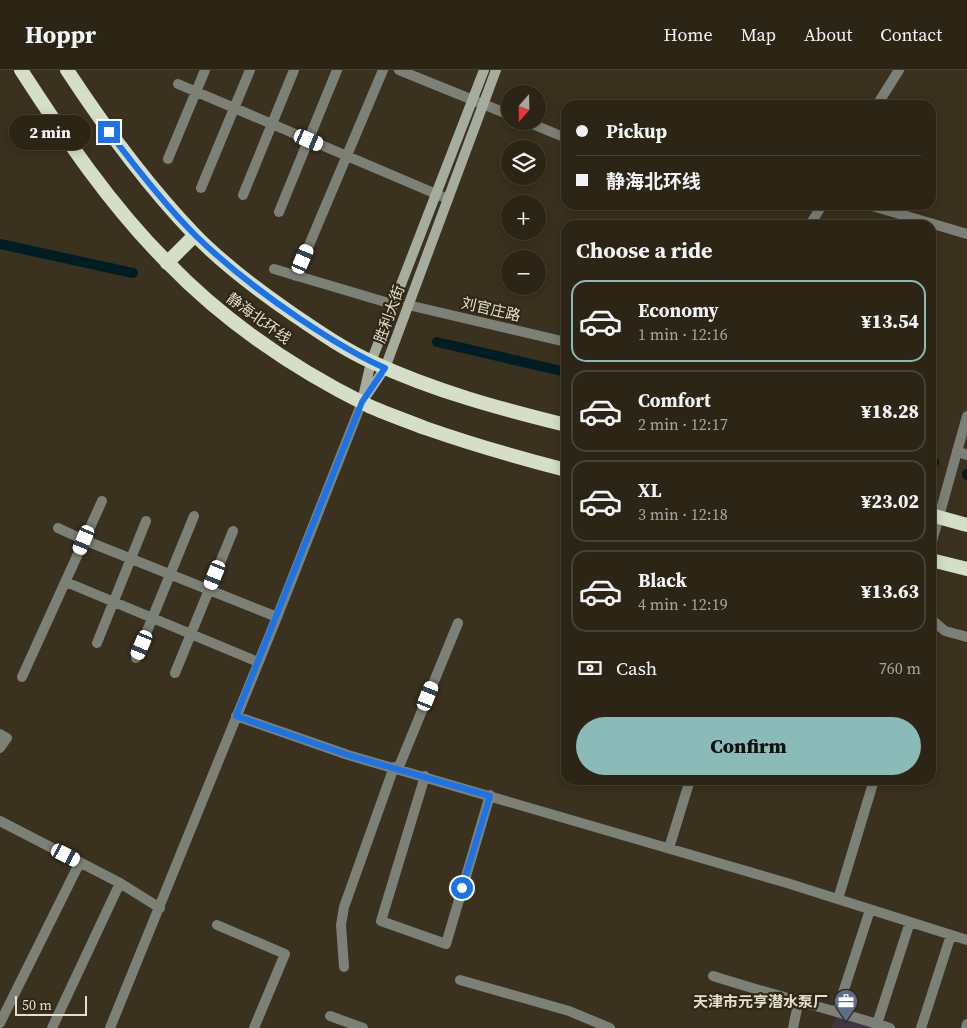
<!DOCTYPE html>
<meta charset="utf-8">
<style>
body{margin:0;font-family:"Source Serif 4","Noto Sans SC",serif;background:#342d1f;color:#f1f3f6;height:100vh;display:flex;flex-direction:column;font-size:19px;white-space:nowrap}
*{box-sizing:border-box;margin:0}
p{font-size:16px;color:#a6a5a1}
.icon{flex:none;width:28px;height:28px;fill:none;stroke:currentColor;stroke-width:2;stroke-linecap:round;stroke-linejoin:round}
.map{position:relative;flex:1;overflow:hidden}
.panel{position:absolute;left:561px;top:150px;width:375px;height:565px;display:flex;flex-direction:column;background:#2c2516;border-radius:15px;box-shadow:0 2px 12px #0003,0 0 0 1px #484235}
.panel>*{flex:none}
.hud{position:absolute;left:561px;top:30px;width:375px;height:110px;border-radius:15px;box-shadow:0 2px 12px #0003,0 0 0 1px #484235;display:grid;align-content:center;height:110px;padding:0 15px;background:#2c2516}
.needle{width:32px;rotate:200deg}
.tools{position:absolute;left:501px;top:15px;display:grid;gap:10px}
.tools a{display:grid;place-items:center;width:45px;height:45px;border-radius:50%;background:#2c2516;box-shadow:0 2px 12px #0003,0 0 0 1px #484235;font-size:25px}
.scale{position:absolute;left:15px;bottom:12px;width:72px;box-sizing:border-box;padding-left:5px;border:2px solid #e4ded2;border-top:0;font-size:14px;line-height:18px;white-space:nowrap;color:#e4ded2;-webkit-text-stroke:4px #302714;paint-order:stroke}
.end{position:absolute;width:22px;height:22px;margin:-11px;border:6px solid #1a73e8;background:#fff;box-shadow:0 0 0 2px #fff}
.from{border-radius:50%}
.bubble{position:absolute;height:35px;border-radius:18px;background:#2c2516;box-shadow:0 2px 12px #0003,0 0 0 1px #484235;font-size:16px;font-weight:800;line-height:35px;text-align:center}
.car{position:absolute;width:15px;height:30px;margin:-15px -8px;border-radius:6px;box-shadow:0 0 4px 1px #0007;background:linear-gradient(#fff 24%,#345 0 40%,#fff 0 76%,#345 0 86%,#fff 0)}
.hud b{display:flex;align-items:center;gap:18px;height:48px;font-size:19px}
.hud b+b{border-top:1px solid #484235}
.hud i{width:12px;height:12px;background:#f1f3f6}
ul{padding:0;list-style:none}
li{display:flex;align-items:center;gap:15px;height:82px;margin:0 10px 8px;padding:0 5px;border:2px solid #484235;border-radius:15px}
li div{flex:1}
li b{display:block;font-size:19px}
li em{font-style:normal;font-weight:800}
li.current{border-color:#8bbbb9}
li>.icon{width:45px;height:45px;stroke-width:1.5}
h2{padding:0 15px;font-size:22px;line-height:60px}
.pay{display:flex;align-items:center;gap:12px;height:55px;padding:0 15px;font-size:19px}
.pay p{margin-inline-start:auto}
.button{display:flex;gap:10px;margin-top:auto;padding:10px 15px}
.button a{flex:1;height:58px;border-radius:30px;background:#8bbbb9;color:#111;font-size:20px;font-weight:800;line-height:58px;text-align:center}
header{display:flex;align-items:center;gap:30px;box-sizing:border-box;height:70px;padding:0 25px;background:#2c2516;border-bottom:1px solid #484235}
header strong{font-size:24px}
nav{display:flex;gap:28px;margin-inline-start:auto;font-size:18px}
.map>svg:first-child{display:block}
.industrial{fill:#413544}
.lines{fill:none;stroke-linecap:round;stroke-linejoin:round}
.canal{stroke:#001d24;stroke-width:10}
.minor{stroke:#7c8177;stroke-width:10}
.tertiary{stroke:#7c8177;stroke-width:10}
.secondary{stroke:#a6ad9e;stroke-width:10}
.trunk{stroke:#d4dec8;stroke-width:14}
.route{stroke:#1a73e8;stroke-width:6}
.labels{text-anchor:middle;dominant-baseline:central;stroke-width:4.5;stroke-linejoin:round;paint-order:stroke}
.street-label{font-size:15px;fill:#e4ded2;stroke:#302714}
.poi-label{font-size:15px;font-weight:bold;fill:#e4ded2;stroke:#302714;text-anchor:end}
</style>
<header>
<strong>Hoppr</strong>
<nav><a>Home</a><a>Map</a><a>About</a><a>Contact</a></nav>
</header>
<div class="map">
<svg width="967" height="958" viewBox="0 0 967 958">
<rect width="100%" height="100%" fill="#3a311e"/>
<path class="industrial" d="M837,945L876,958H833Z"/>
<g class="lines">
<path class="canal" d="M0,174L133,203
M437,272L566,302
M931,391L934,392
M967,404V405"/>
<path class="minor" d="M399,0L510,45
M178,14L448,129
M877,35L899,0
M525,51L566,68
M168,89L205,0
M201,118L250,0
M243,125L294,0
M869,135L967,164
M279,142L337,0
M810,155L822,135
M274,199L392,234
M296,206L383,0
M408,235L566,272
M957,381L967,385
M58,458L84,470L277,547
M66,512L258,592
M931,549L945,561L967,567
M97,573L146,451
M136,588L194,446
M175,603L233,461
M22,607L102,431
M236,646L348,685L787,813L967,870
M0,664L7,668L0,678
M398,699L458,553
M425,706L381,851L446,874L490,725
M0,751L120,813L160,838
M669,778L690,710
M838,829L874,710
M217,855L285,884L254,958
M344,897L341,855L344,837L394,697
M713,906C772,925 831,939 890,958
M460,910L569,941L610,958
M837,941L870,840
M330,946L363,958
M0,953L80,792
M877,954L910,852
M52,958L120,813
M110,958L277,547L362,332
M793,958L797,939L796,932
M921,958L951,865
M966,958L967,954"/>
<path class="tertiary" d="M931,475L967,346"/>
<path class="secondary" d="M363,327L371,292L484,0
M362,332L385,298L496,0"/>
<path class="trunk" d="M21,0C65,68 110,135 167,192C224,251 296,300 369,336C387,344 407,351 425,358C471,374 519,388 566,400
M67,0C105,58 146,114 194,164C224,195 259,221 294,245C319,262 345,280 372,292C434,321 501,339 566,355
M167,193L195,165
M931,445L967,455
M931,490L967,499"/>
</g>
<g class="lines">
<path class="route" d="M109,62C136,98 164,134 196,166C228,197 263,224 300,249C327,267 355,285 385,298L362,332L236,646L348,685L490,726L462,818"/>
</g>
<defs>
<g id="office-pin" transform="scale(1.25)"><path d="M0 17L-7.5 6A9.5 9.5 0 1 1 7.5 6Z" fill="#5c6f8a" stroke="#302714"/><path d="M-6-3h4V-5.5h4V-3h4V5H-6ZM-1-4.5V-3h2v-1.5ZM-6 0V1H6V0Z" fill="#fff"/></g>
</defs>
<g fill-rule="evenodd">
<use href="#office-pin" x="846" y="931"/>
</g>
<g class="labels">
<g class="street-label">
<text transform="translate(491 239) rotate(13)">刘官庄路</text>
<text transform="translate(389 244) rotate(-70)">胜利大街</text>
<text transform="translate(259 248) rotate(36)">静海北环线</text>
</g>
<g class="poi-label">
<text x="828" y="931">天津市元亨潜水泵厂</text>
</g>
</g>
</svg>
<div class="tools">
<a><svg class="needle" viewBox="-14 -14 28 28"><path d="M0-13l5 13h-10z" fill="#e53935"/><path d="M0 13l5-13h-10z" fill="#a6a5a1"/></svg></a>
<a><svg class="icon" aria-label="layers" viewBox="0 0 24 24"><path d="M12 4l9 5-9 5-9-5zM3 14l9 5 9-5"/></svg></a>
<a>+</a>
<a>−</a>
</div>
<div class="scale">50 m</div>
<i class="end from" style="left:462px;top:818px"></i>
<i class="end" style="left:109px;top:62px"></i>
<div class="bubble" style="left:9px;top:45px;width:82px">2 min</div>
<i class="car" style="left:309px;top:70px;rotate:113deg"></i>
<i class="car" style="left:303px;top:189px;rotate:23deg"></i>
<i class="car" style="left:84px;top:470px;rotate:203deg"></i>
<i class="car" style="left:215px;top:505px;rotate:202deg"></i>
<i class="car" style="left:142px;top:575px;rotate:203deg"></i>
<i class="car" style="left:428px;top:626px;rotate:22deg"></i>
<i class="car" style="left:66px;top:785px;rotate:117deg"></i>
<div class="hud">
<b><i class="from"></i>Pickup</b>
<b><i></i>静海北环线</b>
</div>
<section class="panel">
<h2>Choose a ride</h2>
<ul>
<li class="current"><svg class="icon" aria-label="car" viewBox="0 0 24 24"><path d="M5 17H2v-5l4-1 3-4h7l3 4 3 1v5h-3M9 17h6M6 11h13"/><circle cx="7" cy="17" r="2"/><circle cx="17" cy="17" r="2"/></svg><div><b>Economy</b><p>1 min · 12:16</p></div><em>¥13.54</em></li>
<li><svg class="icon" aria-label="car" viewBox="0 0 24 24"><path d="M5 17H2v-5l4-1 3-4h7l3 4 3 1v5h-3M9 17h6M6 11h13"/><circle cx="7" cy="17" r="2"/><circle cx="17" cy="17" r="2"/></svg><div><b>Comfort</b><p>2 min · 12:17</p></div><em>¥18.28</em></li>
<li><svg class="icon" aria-label="car" viewBox="0 0 24 24"><path d="M5 17H2v-5l4-1 3-4h7l3 4 3 1v5h-3M9 17h6M6 11h13"/><circle cx="7" cy="17" r="2"/><circle cx="17" cy="17" r="2"/></svg><div><b>XL</b><p>3 min · 12:18</p></div><em>¥23.02</em></li>
<li><svg class="icon" aria-label="car" viewBox="0 0 24 24"><path d="M5 17H2v-5l4-1 3-4h7l3 4 3 1v5h-3M9 17h6M6 11h13"/><circle cx="7" cy="17" r="2"/><circle cx="17" cy="17" r="2"/></svg><div><b>Black</b><p>4 min · 12:19</p></div><em>¥13.63</em></li>
</ul>
<div class="pay"><svg class="icon" aria-label="cash" viewBox="0 0 24 24"><path d="M3 7h18v10H3z"/><circle cx="12" cy="12" r="2"/></svg>Cash<p>760 m</p></div>
<div class="button"><a>Confirm</a></div>
</section>
</div>
